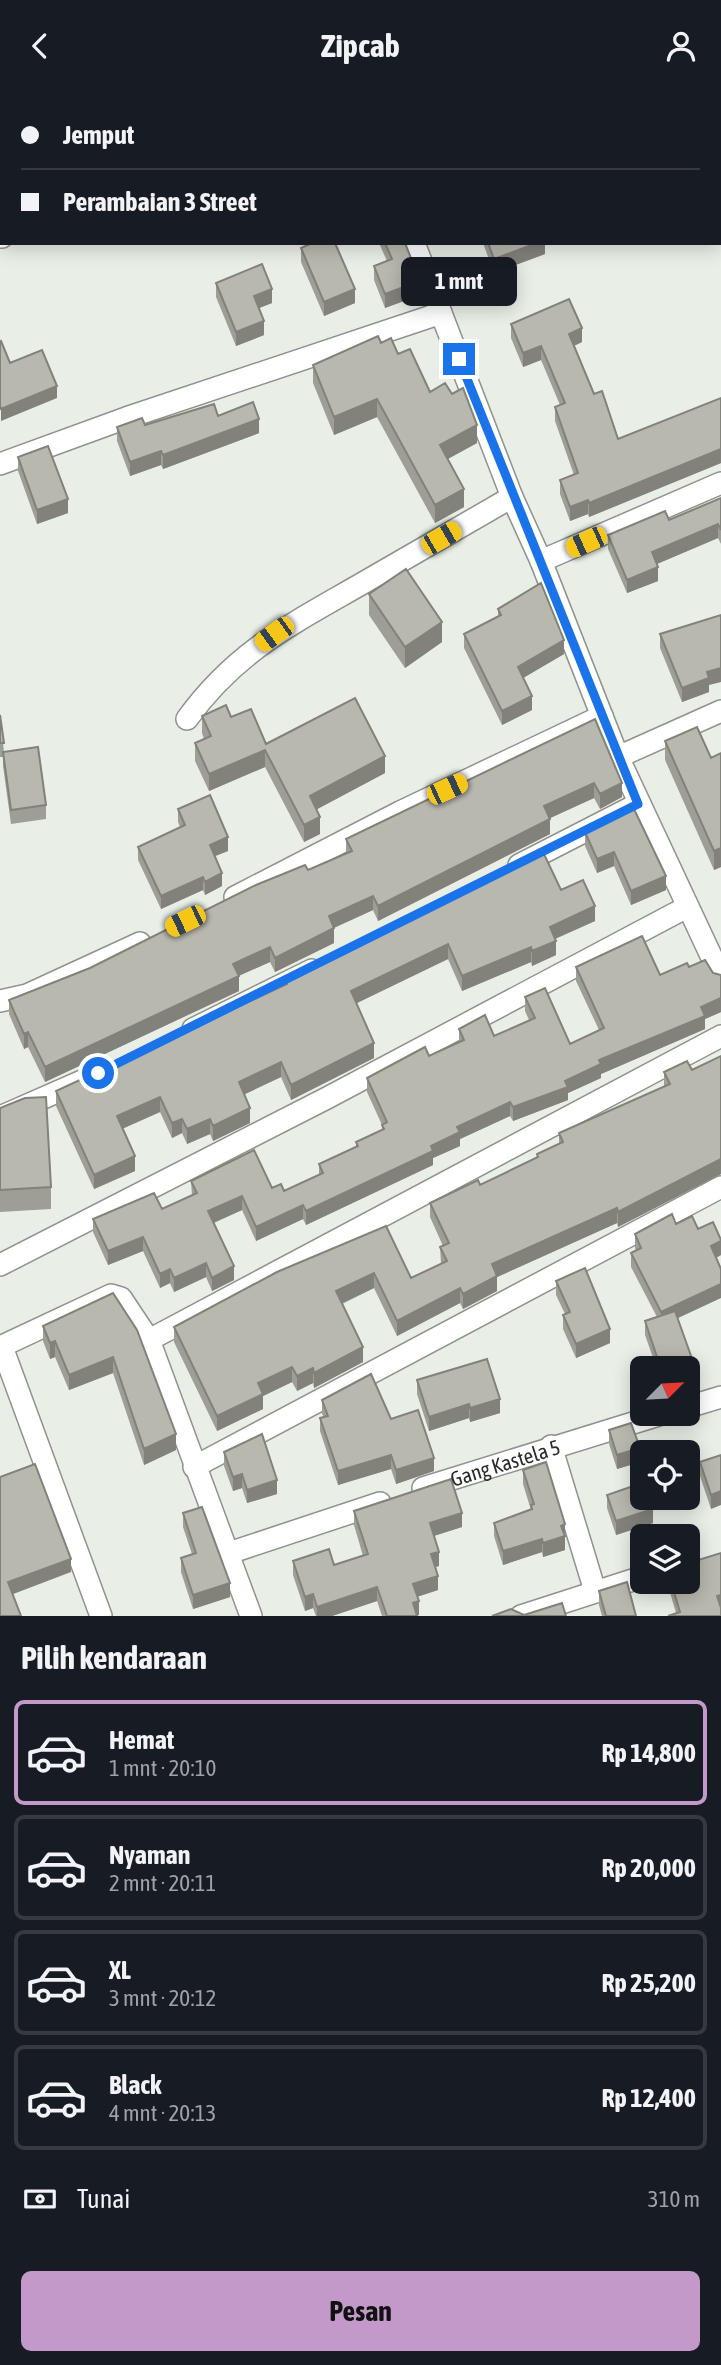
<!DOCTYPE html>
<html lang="id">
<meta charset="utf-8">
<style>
body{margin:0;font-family:"Asap Condensed",sans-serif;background:#242831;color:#f1f3f6;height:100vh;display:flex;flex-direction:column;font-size:26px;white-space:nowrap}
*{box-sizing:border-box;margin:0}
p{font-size:23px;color:#9ea1a6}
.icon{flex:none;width:38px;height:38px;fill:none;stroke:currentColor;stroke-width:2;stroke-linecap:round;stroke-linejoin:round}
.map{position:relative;height:1525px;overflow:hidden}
.side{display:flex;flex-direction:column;background:#171b24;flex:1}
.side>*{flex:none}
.top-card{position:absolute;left:0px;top:0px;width:721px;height:154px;box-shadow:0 4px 18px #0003;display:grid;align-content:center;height:154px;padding:0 21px;background:#171b24}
.needle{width:46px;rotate:66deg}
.buttons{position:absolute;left:630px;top:1265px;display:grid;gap:14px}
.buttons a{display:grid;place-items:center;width:70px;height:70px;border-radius:10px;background:#171b24;box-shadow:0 4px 18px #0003;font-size:35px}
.end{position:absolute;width:32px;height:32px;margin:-16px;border:9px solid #1a73e8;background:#fff;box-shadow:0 0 0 4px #fff}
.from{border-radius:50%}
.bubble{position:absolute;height:49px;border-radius:10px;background:#171b24;box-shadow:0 4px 18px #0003;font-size:23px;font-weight:700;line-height:49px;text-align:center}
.car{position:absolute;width:21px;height:42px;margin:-21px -10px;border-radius:9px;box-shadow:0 0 5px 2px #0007;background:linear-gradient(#f5c518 24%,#345 0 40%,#f5c518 0 76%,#345 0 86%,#f5c518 0)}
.top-card b{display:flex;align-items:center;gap:24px;height:66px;font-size:26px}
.top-card b+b{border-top:2px solid #363941}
.top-card i{width:18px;height:18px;background:#f1f3f6}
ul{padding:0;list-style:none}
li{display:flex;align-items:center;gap:21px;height:105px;margin:0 14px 10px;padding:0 7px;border:4px solid #363941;border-radius:10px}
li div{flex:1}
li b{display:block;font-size:26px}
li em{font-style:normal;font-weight:700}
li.on{border-color:#c399c9}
li>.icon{width:63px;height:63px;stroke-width:1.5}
h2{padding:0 21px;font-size:32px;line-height:84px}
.pay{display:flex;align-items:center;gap:18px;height:77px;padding:0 21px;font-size:26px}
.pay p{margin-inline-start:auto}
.primary-button{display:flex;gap:14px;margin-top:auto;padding:14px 21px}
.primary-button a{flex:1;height:80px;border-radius:10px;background:#c399c9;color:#111;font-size:28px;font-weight:700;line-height:80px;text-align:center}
header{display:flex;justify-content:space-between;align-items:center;height:91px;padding:0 21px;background:#171b24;font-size:32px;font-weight:700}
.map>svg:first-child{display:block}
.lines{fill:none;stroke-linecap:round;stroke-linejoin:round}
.minor-casing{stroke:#8e938c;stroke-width:24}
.minor{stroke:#fff;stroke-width:21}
.wall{fill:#9f9e96}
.shaded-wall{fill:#82817a}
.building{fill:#b9b8af;stroke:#82817a;stroke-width:2}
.route{stroke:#1a73e8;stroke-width:9}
.labels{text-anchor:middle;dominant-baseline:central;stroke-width:6;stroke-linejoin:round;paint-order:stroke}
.street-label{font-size:21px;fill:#292b28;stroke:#fff}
</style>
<header><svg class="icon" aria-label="back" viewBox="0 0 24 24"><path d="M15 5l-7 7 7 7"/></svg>Zipcab<svg class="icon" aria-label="person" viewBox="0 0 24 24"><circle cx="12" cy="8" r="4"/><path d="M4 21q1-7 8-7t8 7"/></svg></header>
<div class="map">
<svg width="721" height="1525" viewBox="0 0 721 1525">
<rect width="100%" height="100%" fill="#e9efe7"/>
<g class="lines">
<g class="minor-casing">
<g id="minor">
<path d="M352,0L353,2"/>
<path d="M381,2L382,0"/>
<path d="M719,81H721"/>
<path d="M0,146H2"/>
<path d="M414,152L512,406L541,470L618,666L721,886"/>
<path d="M0,373L126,327L441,222"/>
<path d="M541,470L721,392"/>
<path d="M187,628C236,560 292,533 363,492C413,463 462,435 512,406"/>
<path d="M618,666L721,620"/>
<path d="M519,774L638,713"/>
<path d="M235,806L400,721L602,625"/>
<path d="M0,910L27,904L140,852"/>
<path d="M193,938L312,879"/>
<path d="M0,1026L82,990"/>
<path d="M0,1174L327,1007L687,816"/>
<path d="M149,1249L721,945"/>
<path d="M0,1256L111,1204L121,1207L149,1249L251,1525"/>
<path d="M2,1256L101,1525"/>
<path d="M688,1316L721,1306"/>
<path d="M551,1355L595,1500"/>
<path d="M194,1376L721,1096"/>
<path id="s1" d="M423,1397L662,1323"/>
<path d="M229,1462L380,1412"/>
<path d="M521,1525L642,1486"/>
</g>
</g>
<use href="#minor" class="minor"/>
</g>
<path class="wall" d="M550,0H665V2H550Z
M719,10L721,11V59L719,58Z
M379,152H405L420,204L385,217L374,189V175L387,170Z
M483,152H545V163L494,182Z
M301,157L355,212L324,225L301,171Z
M216,192L272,212L259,217L264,244L236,255L216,206Z
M511,233L582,251L574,255L594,303L618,348L721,307V372L589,426L588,423L570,430L560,403V389L574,384L555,330V316L560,314L541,269L523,276L511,247Z
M381,252L398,263L430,301L477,352L448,368L464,416L435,432L377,326L334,344L313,292V274Z
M218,325L259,342L163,378L161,374L130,385L117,350V336L145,334Z
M18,366L68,422L37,433L18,380Z
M721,407V453L718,447L657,473L658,490L627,502L608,458V444L669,429Z
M369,503L442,551L405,577L369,524Z
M498,518L564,563L523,587L532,619L502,634L464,557V543L498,525Z
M660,543L709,594V601L682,611L660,557Z
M0,624L4,661L46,714V728L11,733L3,675V666H0Z
M202,625L231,626L266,653L385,682L317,718L320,743L304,751L265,676L209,700L195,670V652L204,648L202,642Z
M595,628L622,706L600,718L594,707L549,727L550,743L378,830L373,819L334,837V852L275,881L270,871L239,885V900L45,991L28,956L24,958L9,923V909L90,877L346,762V748Z
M665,650L711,667L721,662V776L714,779L665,669Z
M178,718L228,760L215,765L222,795L205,804L203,799L161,818L138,769V756L180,736L178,731Z
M585,741L666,799L631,814L614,775L597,782L585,755Z
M561,799L595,830L555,848L556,864L532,875L531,871L462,900L448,868L356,912L374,967L291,1009L281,986L244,1003L250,1032L213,1050L210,1043L187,1053L182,1042L172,1047L160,1021L122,1038L135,1080L94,1098L56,1015V1000L286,894V890Z
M576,876L660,884L689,876L721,884V921L705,928V938L601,983V987L568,1002V1009L513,1030L510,1025L460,1048V1055L433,1067V1074L306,1134L303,1128L256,1150L242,1119L214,1132L234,1189L212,1200L206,1186L174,1201L170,1192L160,1197L143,1160L108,1174L93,1141V1128L162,1118L192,1105L191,1090L272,1097L284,1100L319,1084V1073L356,1056V1051L382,1039V1034L367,1001V987L429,965L459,951V938L494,945L529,929L525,920V906L570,953L599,939L576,890Z
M721,965V1083L618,1136L617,1132L497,1186V1200L463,1218L460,1212L397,1245L374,1197L342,1213L363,1271L314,1297L313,1292L297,1300L292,1291L263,1305V1318L217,1340L174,1251V1236L386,1135L411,1187L441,1173L440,1156L443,1155L430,1126V1112L480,1094L537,1066V1063L559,1053V1042L664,996V981L692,979Z
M0,1017L51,1096V1118L0,1121Z
M676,1133L698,1138L721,1149V1164L716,1167L678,1227L695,1290L688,1292V1278H657L645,1244V1230L657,1226L631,1176V1162L636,1160L635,1157V1143Z
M556,1190L610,1252L576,1267L563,1238V1224L565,1223L556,1204Z
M113,1202L176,1359L144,1374L113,1282L69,1299L55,1266L50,1268L43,1250V1235Z
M417,1289L500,1322L470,1331L469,1327L429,1340L417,1303Z
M322,1309L391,1328L434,1380L396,1393L391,1378L338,1394L320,1340V1327L324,1326L322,1323Z
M609,1339L640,1371L617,1378L609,1353Z
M224,1361L277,1403L247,1412L242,1397L233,1400L224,1375Z
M721,1364L711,1418L700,1385V1371Z
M523,1379L565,1433V1459L543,1466L542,1461L503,1474L494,1445V1432L531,1419L523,1393Z
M607,1404L653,1432L616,1444L607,1417Z
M354,1420L462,1436L434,1445L439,1475L436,1476L438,1499L417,1506L419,1524L382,1525L377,1510L332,1525H316L313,1517L305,1520L293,1484V1470L334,1474L363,1465L354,1434Z
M183,1422L230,1506L193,1518L181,1481V1467L192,1463L183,1436Z
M692,1471L721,1525L676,1522L667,1491H688Z
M599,1500L636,1525H602L599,1514Z"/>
<path class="shaded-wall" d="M537,152H545V163L494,182V168Z
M420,190V204L385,217V203Z
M272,198V212L254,219V205Z
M355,198V212L324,225V211Z
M264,230V244L236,255V241Z
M582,237V251L569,257V243Z
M541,255V269L523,276V262Z
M57,295V307L1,330V318Z
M377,308V326L334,344V326Z
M259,328V342L163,378V364Z
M477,334V352L440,372V354Z
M721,358V372L589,426V412Z
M161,360V374L130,385V371Z
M464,398V416L435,432V414Z
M68,408V422L37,433V419Z
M588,409V423L570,430V416Z
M718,433V447L652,475V461Z
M658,476V490L627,502V489Z
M442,531V551L405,577V556Z
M564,549V563L518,590V576Z
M721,577V591L709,594V601L682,611V597L707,581Z
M532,605V619L502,634V620Z
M265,659V676L209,700V683Z
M385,665V682L310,722V705Z
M594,692V707L544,730V715Z
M622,692V706L600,718V703Z
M320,726V743L304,751V734Z
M550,728V743L378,830V815Z
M228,746V760L210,767V754Z
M721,757V776L714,779V760Z
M614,761V775L597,782V768Z
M222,782V795L205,804V791Z
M666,785V799L631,814V800Z
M203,786V799L161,818V805Z
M373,805V819L329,839V825Z
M595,815V830L550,850V836Z
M334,837V852L275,881V867Z
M556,850V864L532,875V860Z
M448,853V868L351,915V900Z
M270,856V871L233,887V873Z
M531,856V871L462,900V885Z
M239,885V900L45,991V976Z
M721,907V921L705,928V938L601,983V987L568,1002V1009L513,1030V1016L565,990L599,969L701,916Z
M28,941V956L24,958V943Z
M374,952V967L291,1009V994Z
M281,971V986L239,1006V991Z
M160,1006V1021L117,1040V1025Z
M510,1011V1025L460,1048V1055L433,1067V1074L306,1134V1120L431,1055L457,1036Z
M250,1017V1032L213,1050V1035Z
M182,1028V1042L172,1047V1032Z
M210,1028V1043L187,1053V1038Z
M135,1065V1080L94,1098V1084Z
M721,1068V1083L618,1136V1121Z
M242,1105V1119L208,1134V1120Z
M303,1114V1128L256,1150V1136Z
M617,1117V1132L497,1186V1200L463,1218V1203L492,1173Z
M143,1146V1160L108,1174V1160Z
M721,1150V1164L711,1169V1155Z
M206,1172V1186L174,1201V1187Z
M234,1175V1189L212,1200V1187Z
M170,1178V1192L160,1197V1183Z
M374,1182V1197L336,1215V1200Z
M721,1193V1207L661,1235V1221Z
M460,1197V1212L397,1245V1230Z
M610,1238V1252L576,1267V1253Z
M55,1250V1266L50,1268V1252Z
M363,1256V1271L314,1297V1282Z
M113,1266V1282L69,1299V1284Z
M292,1276V1291L263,1305V1318L217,1340V1325L258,1292Z
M695,1276V1290L688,1292V1278Z
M313,1277V1292L297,1300V1285Z
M500,1308V1322L470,1331V1317Z
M469,1313V1327L429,1340V1326Z
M176,1343V1359L144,1374V1358Z
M640,1357V1371L617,1378V1364Z
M391,1364V1378L338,1394V1380Z
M434,1367V1380L396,1393V1379Z
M242,1383V1397L233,1400V1386Z
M277,1389V1403L247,1412V1399Z
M721,1400V1414L711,1418V1404Z
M653,1418V1432L616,1444V1430Z
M462,1422V1436L430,1446V1432Z
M565,1433V1459L543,1466V1452L561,1435Z
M542,1448V1461L503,1474V1460Z
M439,1461V1475L431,1477V1463Z
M71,1468V1481L8,1505V1491Z
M438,1485V1499L413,1507V1493Z
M230,1492V1506L193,1518V1504Z
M377,1496V1510L332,1525H317V1516Z
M313,1503V1517L305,1520V1506Z
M721,1504V1518L717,1505Z
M419,1510V1524L416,1525L413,1512Z"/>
<path class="building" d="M49,0H131V2H50Z
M286,0H305V2H282Z
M421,0H449V2H422Z
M574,0H661V2H580Z
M719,10L721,11V45H719Z
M312,152H335L355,198L324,211L301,157Z
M385,152H405L420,190L385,203L374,175L392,168Z
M488,152H537L494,168Z
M262,173L272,198L254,205L264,230L236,241L216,192Z
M569,208L582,237L569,243L594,303L602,300L618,348L721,307V358L589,412L588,409L570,416L560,389L578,382L555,316L565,312L541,255L523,262L511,233Z
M378,245L381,252L391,247L398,263L410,258L430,301L445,292L452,303L463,297L477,334L440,354L464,398L435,414L377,308L334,326L313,274Z
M1,250L10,272L42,259L57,295L1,318L0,315V251Z
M253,311L259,328L163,364L161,360L130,371L117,336L142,327L145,334L214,313L218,325Z
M48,355L68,408L37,419L18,366Z
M721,407V439L718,433L652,461L658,476L627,489L608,444L665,420L669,429Z
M406,478L442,531L405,556L369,503Z
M541,492L564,549L518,576L532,605L502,620L464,543L501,524L498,518Z
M721,524V577L707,581L709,587L682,597L660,543Z
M355,607L385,665L310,705L320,726L304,734L265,659L209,683L195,652L211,645L202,625L226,614L231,626L251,618L266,653Z
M0,624L4,652H0Z
M595,628L622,692L600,703L594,692L544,715L550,728L378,815L373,805L329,825L334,837L275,867L270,856L233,873L239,885L45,976L28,941L24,943L9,909L90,877L256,794L305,774L308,779L352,760L346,748Z
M697,636L711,667L721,662V757L714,760L665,650Z
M38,656L46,714L11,719L3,661Z
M210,704L228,746L210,754L222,782L205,791L203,786L161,805L138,756L185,734L178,718Z
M633,716L666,785L631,800L614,761L597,768L585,741Z
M543,761L561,799L583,789L595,815L550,836L556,850L532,860L531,856L462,885L448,853L351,900L374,952L291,994L281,971L239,991L250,1017L213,1035L210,1028L187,1038L182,1028L172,1032L160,1006L117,1025L135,1065L94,1084L56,1000L287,893L286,890Z
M642,845L660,884L687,872L689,876L705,869L713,882L721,884V907L701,916L705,925L599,969L601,973L565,990L568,996L513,1016L510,1011L457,1036L460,1041L431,1055L433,1060L306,1120L303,1114L256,1136L242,1105L208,1120L234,1175L212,1187L206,1172L174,1187L170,1178L160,1183L143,1146L108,1160L93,1128L154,1102L162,1118L197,1102L191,1090L254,1059L272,1097L281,1093L284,1100L323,1082L319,1073L358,1055L356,1051L384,1038L382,1034L387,1031L367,987L425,956L429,965L464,949L459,938L485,924L494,945L535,927L525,906L545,897L570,953L604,937L576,876Z
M721,965V1068L618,1121L617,1117L492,1173L497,1185L463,1203L460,1197L397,1230L374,1182L336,1200L363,1256L314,1282L313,1277L297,1285L292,1276L258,1292L263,1303L217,1325L174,1236L277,1181L386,1135L411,1187L447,1170L440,1156L449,1152L430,1112L478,1089L480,1094L538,1066L537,1063L563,1051L559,1042L670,993L664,981L687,970L692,979Z
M46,1006L51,1096L0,1099V1017L25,1007Z
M672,1123L676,1133L692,1125L698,1138L713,1131L721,1149V1150L711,1155L721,1178V1193L661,1221L631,1162L641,1157L635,1143Z
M585,1177L610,1238L576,1253L563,1224L570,1221L556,1190Z
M113,1202L137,1239L176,1343L144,1358L113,1266L69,1284L55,1250L50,1252L43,1235Z
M675,1220L695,1276L688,1278H661L645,1230Z
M487,1268L500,1308L470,1317L469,1313L429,1326L417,1289Z
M371,1283L391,1328L418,1319L434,1367L396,1379L391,1364L338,1380L320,1327L328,1325L322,1309Z
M631,1332L640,1357L617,1364L609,1339Z
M262,1343L277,1389L247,1399L242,1383L233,1386L224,1361Z
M721,1364V1400L711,1404L700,1371Z
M546,1371L565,1433L561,1435L565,1445L543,1452L542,1448L503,1460L494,1432L532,1418L531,1414L534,1413L523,1379Z
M35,1373L71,1468L8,1491L21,1525H0V1386Z
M451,1388L462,1422L430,1432L439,1461L431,1463L438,1485L413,1493L419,1510L413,1512L417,1525H387L377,1496L317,1516L313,1503L305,1506L293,1470L329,1458L334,1474L368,1463L354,1420Z
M642,1392V1407H649L653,1418L616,1430L607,1404Z
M202,1416L230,1492L193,1504L181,1467L196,1462L183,1422Z
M721,1462V1504L717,1505L721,1517V1525H668L680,1521L671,1491H688V1470L692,1471Z
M627,1491L636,1525H606L599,1500Z
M562,1512L566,1525H492L511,1518L524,1524Z"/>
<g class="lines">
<path class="route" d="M98,982L638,713L459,268"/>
</g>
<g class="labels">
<g class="street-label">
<text stroke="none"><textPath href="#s1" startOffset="86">Gang Kastela 5</textPath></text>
</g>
</g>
</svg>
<div class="buttons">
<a><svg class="needle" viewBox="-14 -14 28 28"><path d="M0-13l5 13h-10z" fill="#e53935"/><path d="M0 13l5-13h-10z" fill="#9ea1a6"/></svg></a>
<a><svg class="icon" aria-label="locate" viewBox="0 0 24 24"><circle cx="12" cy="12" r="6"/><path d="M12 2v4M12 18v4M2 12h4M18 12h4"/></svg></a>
<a><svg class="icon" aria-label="layers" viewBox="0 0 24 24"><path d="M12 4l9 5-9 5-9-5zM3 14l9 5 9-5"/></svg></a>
</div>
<i class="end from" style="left:98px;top:982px"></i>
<i class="end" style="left:459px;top:268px"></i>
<div class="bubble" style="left:401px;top:166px;width:116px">1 mnt</div>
<i class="car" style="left:441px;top:447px;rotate:60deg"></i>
<i class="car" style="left:586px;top:451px;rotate:246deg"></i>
<i class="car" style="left:274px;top:543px;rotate:234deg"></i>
<i class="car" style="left:447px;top:698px;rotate:65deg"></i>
<i class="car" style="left:185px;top:830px;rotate:244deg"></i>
<div class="top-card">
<b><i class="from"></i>Jemput</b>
<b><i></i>Perambaian 3 Street</b>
</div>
</div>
<section class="side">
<h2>Pilih kendaraan</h2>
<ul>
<li class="on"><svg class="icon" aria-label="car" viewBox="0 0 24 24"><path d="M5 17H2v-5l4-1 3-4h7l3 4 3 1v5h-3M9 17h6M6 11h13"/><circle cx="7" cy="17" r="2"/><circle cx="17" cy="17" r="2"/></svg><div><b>Hemat</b><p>1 mnt · 20:10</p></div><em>Rp 14,800</em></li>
<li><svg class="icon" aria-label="car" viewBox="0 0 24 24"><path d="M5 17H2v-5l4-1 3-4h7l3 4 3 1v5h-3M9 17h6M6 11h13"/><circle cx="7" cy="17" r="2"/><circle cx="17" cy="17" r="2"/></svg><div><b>Nyaman</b><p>2 mnt · 20:11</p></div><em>Rp 20,000</em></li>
<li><svg class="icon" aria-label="car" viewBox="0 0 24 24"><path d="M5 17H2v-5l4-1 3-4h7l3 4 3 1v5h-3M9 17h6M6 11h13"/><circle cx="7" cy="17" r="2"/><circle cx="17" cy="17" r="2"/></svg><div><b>XL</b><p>3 mnt · 20:12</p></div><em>Rp 25,200</em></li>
<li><svg class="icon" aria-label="car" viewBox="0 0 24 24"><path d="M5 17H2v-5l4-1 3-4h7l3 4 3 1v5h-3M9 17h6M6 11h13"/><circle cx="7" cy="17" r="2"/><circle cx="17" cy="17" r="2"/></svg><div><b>Black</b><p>4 mnt · 20:13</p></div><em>Rp 12,400</em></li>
</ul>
<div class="pay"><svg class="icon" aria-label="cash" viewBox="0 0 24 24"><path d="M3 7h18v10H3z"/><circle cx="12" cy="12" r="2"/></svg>Tunai<p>310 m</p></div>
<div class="primary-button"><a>Pesan</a></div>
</section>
